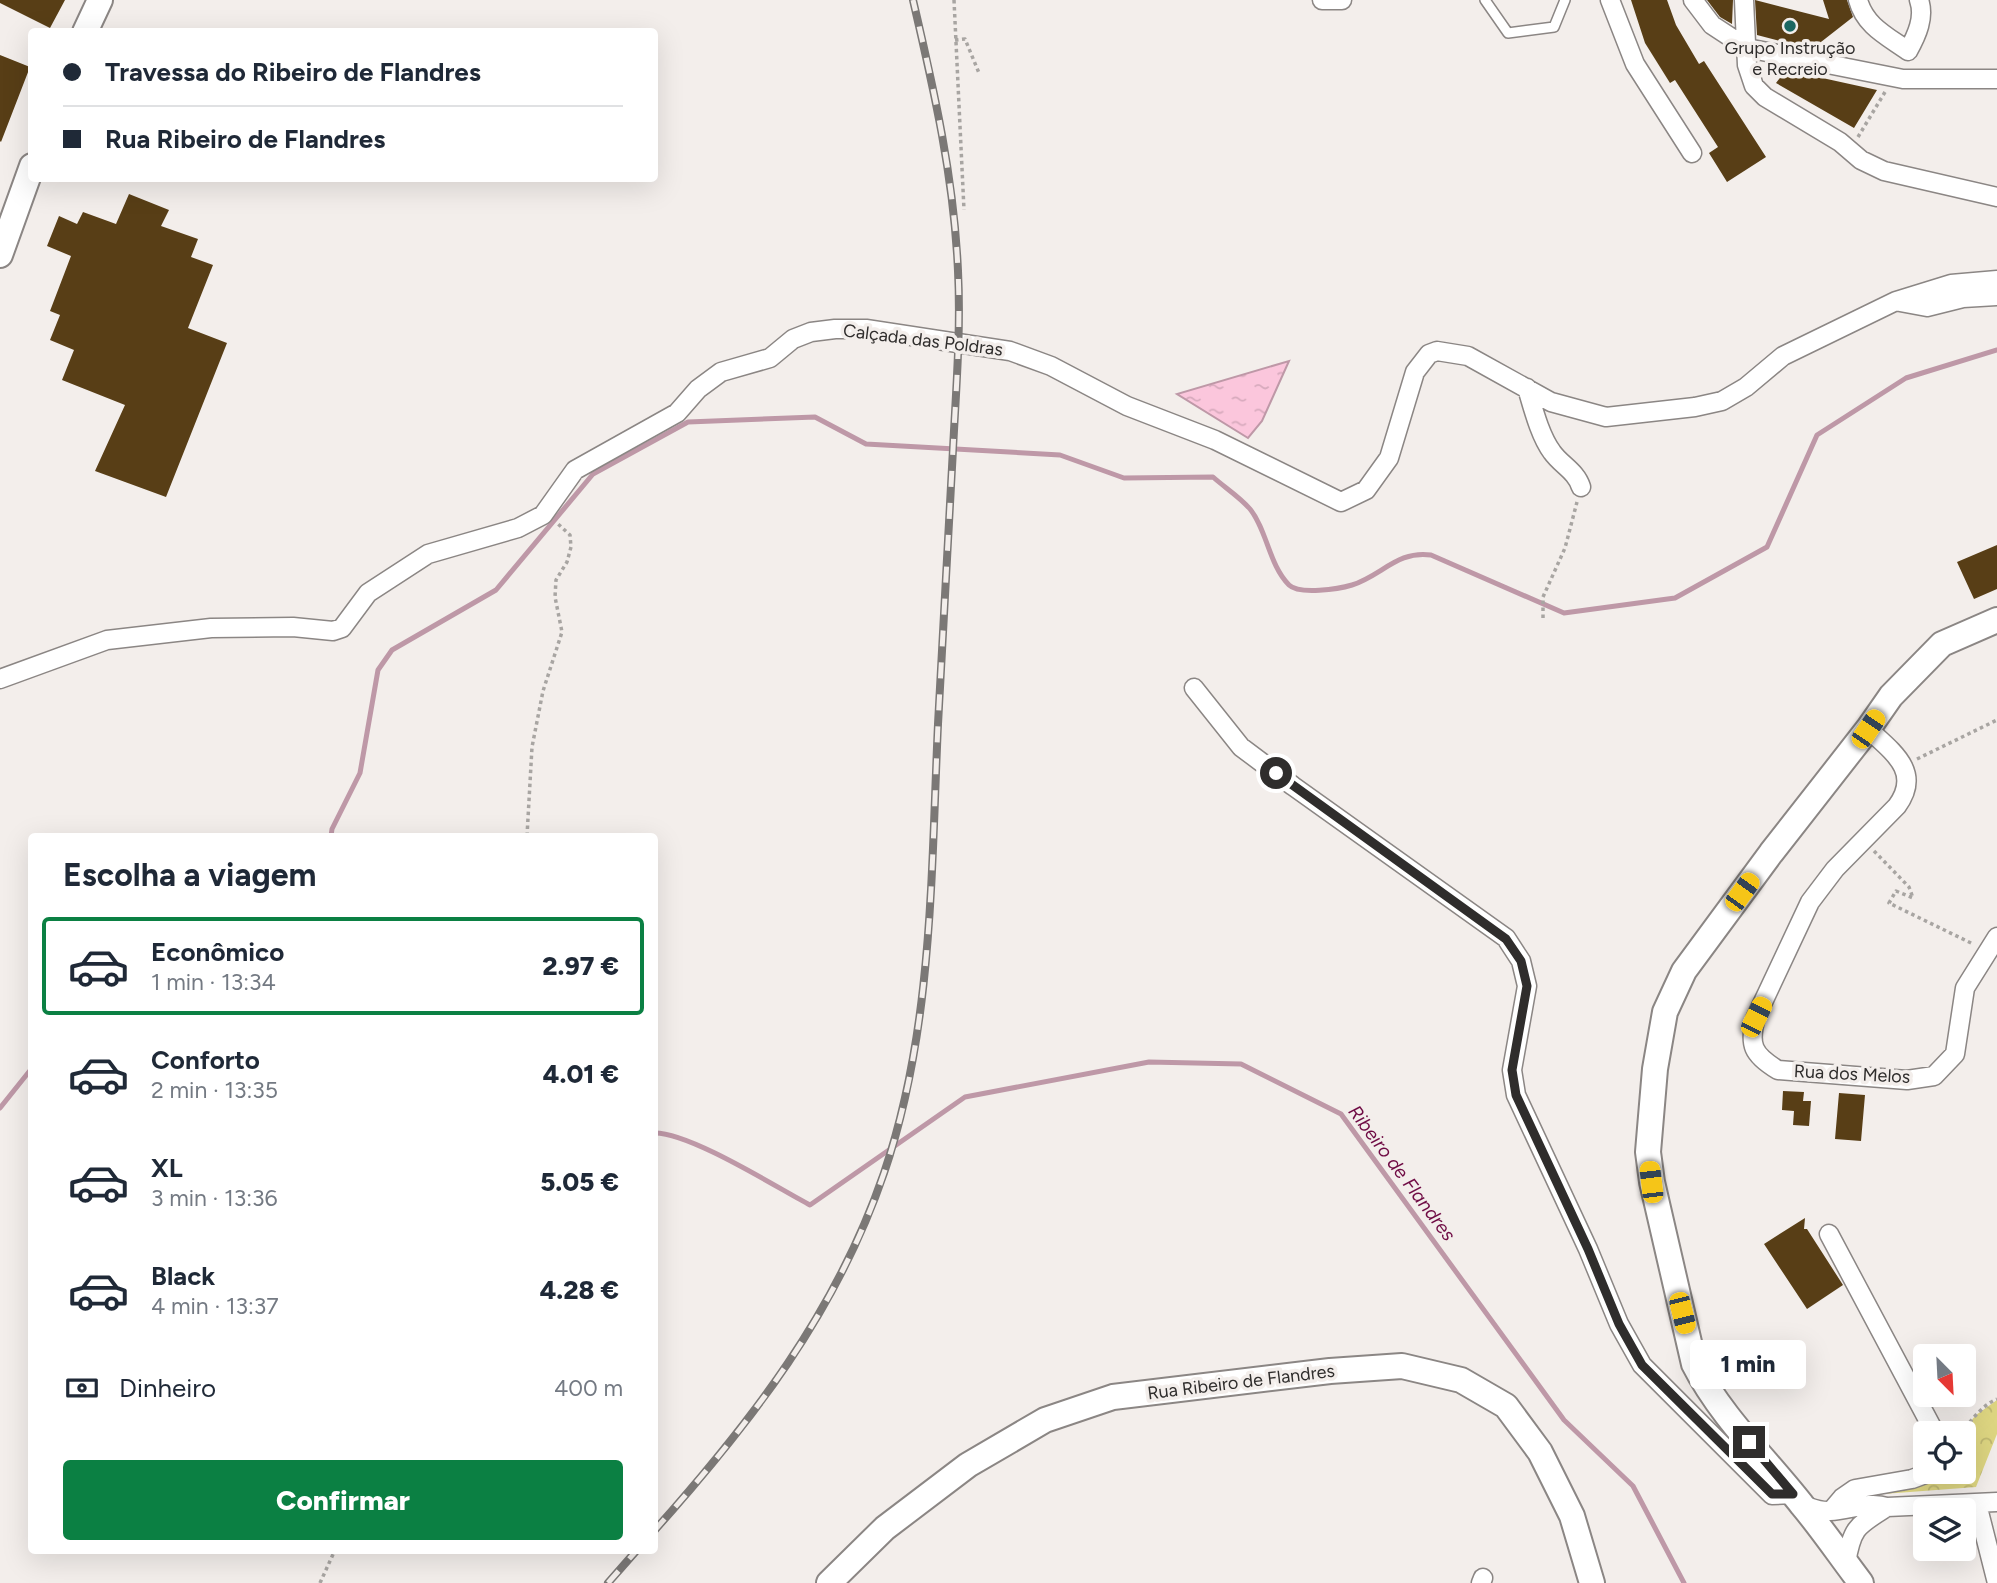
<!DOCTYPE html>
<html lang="pt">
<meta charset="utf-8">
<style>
body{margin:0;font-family:Figtree,sans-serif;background:#f2f2f3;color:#1f2937;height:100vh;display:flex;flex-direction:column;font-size:26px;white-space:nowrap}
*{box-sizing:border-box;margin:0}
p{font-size:23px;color:#747a83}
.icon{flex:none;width:38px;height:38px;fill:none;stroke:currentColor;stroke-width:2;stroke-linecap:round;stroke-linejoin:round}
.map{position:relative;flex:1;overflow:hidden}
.side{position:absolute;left:28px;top:833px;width:630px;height:721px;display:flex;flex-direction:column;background:#fff;border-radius:7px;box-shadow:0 7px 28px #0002}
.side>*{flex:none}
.hud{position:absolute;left:28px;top:28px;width:630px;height:154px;border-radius:7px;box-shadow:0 7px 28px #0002;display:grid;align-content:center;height:154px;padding:0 35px;background:#fff}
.needle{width:46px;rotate:156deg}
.buttons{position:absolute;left:1913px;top:1344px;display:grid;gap:14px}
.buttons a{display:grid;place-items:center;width:63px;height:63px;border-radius:7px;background:#fff;box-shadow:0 7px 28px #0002;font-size:35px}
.end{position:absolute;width:32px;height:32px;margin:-16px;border:9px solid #2f2d2c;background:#fff;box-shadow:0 0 0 4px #fff}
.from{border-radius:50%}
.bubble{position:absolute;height:49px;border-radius:7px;background:#fff;box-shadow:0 7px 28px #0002;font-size:23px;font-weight:800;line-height:49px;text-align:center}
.car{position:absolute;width:21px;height:42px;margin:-21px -10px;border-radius:9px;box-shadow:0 0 5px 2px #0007;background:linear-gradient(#f5c518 24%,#345 0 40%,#f5c518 0 76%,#345 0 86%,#f5c518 0)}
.hud b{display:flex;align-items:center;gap:24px;height:66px;font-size:26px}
.hud b+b{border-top:2px solid #e0e1e3}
.hud i{width:18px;height:18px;background:#1f2937}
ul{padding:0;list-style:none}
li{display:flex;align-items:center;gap:21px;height:98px;margin:0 14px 10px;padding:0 21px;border:4px solid transparent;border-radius:7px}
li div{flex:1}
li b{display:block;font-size:26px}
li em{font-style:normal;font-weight:800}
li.current{border-color:#0b8043}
li>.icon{width:63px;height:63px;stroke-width:1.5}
h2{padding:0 35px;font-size:32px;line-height:84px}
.pay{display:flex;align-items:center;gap:18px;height:77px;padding:0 35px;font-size:26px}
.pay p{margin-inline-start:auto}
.cta{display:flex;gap:14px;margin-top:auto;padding:14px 35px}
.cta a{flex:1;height:80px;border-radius:7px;background:#0b8043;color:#fff;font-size:28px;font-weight:800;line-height:80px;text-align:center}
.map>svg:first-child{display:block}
.forest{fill:url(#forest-crowns)}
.water{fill:url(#water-ripples);stroke:#be98a7;stroke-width:2}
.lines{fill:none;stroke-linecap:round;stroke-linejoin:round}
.stream{stroke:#be98a7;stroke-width:5}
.building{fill:#583e16}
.service-casing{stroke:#8b8684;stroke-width:12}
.minor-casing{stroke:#8b8684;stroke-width:21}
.secondary-casing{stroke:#8b8684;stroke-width:28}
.path{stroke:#a8a5a2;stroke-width:3.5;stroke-dasharray:3.5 3.5;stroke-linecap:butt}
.service{stroke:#fff;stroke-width:9}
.minor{stroke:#fff;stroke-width:18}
.secondary{stroke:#fff;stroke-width:24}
.rail-casing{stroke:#7b7876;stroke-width:8}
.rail{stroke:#f3eeeb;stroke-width:5;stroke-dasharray:16;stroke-linecap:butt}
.route{stroke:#2f2d2c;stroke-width:9}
.poi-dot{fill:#1b6761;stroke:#f3eeeb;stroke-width:2.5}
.labels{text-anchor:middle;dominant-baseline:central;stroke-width:7;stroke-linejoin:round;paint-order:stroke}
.poi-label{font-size:18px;fill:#2f2d2c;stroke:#f3eeeb}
.street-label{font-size:18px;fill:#2f2d2c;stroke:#f3eeeb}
.water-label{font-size:19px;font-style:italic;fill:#6f0b44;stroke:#f3eeeb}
</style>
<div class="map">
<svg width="1997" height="1583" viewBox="0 0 1997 1583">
<defs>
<pattern id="forest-crowns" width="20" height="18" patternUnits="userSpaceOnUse" patternTransform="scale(1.75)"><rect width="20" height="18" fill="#ddd581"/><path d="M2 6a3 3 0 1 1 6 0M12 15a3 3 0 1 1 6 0" fill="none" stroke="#beb770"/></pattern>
<pattern id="water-ripples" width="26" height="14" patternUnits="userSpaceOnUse" patternTransform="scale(1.75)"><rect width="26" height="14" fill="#fbc6dc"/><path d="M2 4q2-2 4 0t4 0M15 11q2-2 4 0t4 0" fill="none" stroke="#d7aabd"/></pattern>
</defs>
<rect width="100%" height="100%" fill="#f3eeeb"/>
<path class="forest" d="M1997,1400V1434L1976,1487L1870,1495L1937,1477L1942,1472H1964V1433H1961L1976,1415Z"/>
<path class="water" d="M1289,361L1262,421L1248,438L1177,394Z"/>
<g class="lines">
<path class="stream" d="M331,836L332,829L360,773L378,670L392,650L496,590L593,474L688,422L815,417L866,444L1060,455L1124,478L1213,477C1224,487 1240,497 1250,509C1267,530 1269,565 1289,585C1299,595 1339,589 1352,585C1381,576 1398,550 1431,555L1564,613L1675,598L1767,547L1817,435L1906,378L1997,350
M0,1108L32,1068
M654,1133C689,1132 776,1187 810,1205L965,1097L1149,1062L1241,1064L1341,1114L1564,1420L1633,1486L1684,1583"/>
</g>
<path class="building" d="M0,0H65L50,28L0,3Z
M1631,0H1667L1676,25L1699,64L1704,61L1766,157L1727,182L1709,153L1718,147L1675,80L1670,83L1645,43Z
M1707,0H1733L1732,24L1720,17Z
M1755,0L1829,19L1823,0H1847L1853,17L1821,42L1818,51L1757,35Z
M0,55L30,67L1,142L0,141Z
M1786,70L1877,90L1854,128L1776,83Z
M129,194L169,210L161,226L198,239L191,257L213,265L188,328L227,343L166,497L95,471L125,405L62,380L74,350L50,340L60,315L50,311L71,256L47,246L59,216L77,224L83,212L116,224Z
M1997,545V589L1974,599L1957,562Z
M1783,1091L1804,1092L1803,1101H1811L1809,1126L1793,1125L1794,1111L1782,1110Z
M1839,1093L1865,1095L1861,1141L1835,1139Z
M1805,1218L1804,1229H1807L1843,1285L1807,1309L1764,1244Z"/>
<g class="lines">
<g class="service-casing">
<path id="service" d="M1485,0L1508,33L1554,27L1565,0"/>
</g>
<g class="minor-casing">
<path id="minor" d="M1322,0H1342
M1610,0L1635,64L1692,153
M1693,0L1712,25L1747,48L1903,79H1997
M1744,0L1747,65L1754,86L1765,97L1840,142L1861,160L1884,171L1997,197
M1858,0C1865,26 1887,36 1908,51C1917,35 1925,17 1919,0
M1900,302L1927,307L1963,298L1997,296
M1527,388C1533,408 1540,436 1552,452C1561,465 1576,471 1581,487
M0,679L107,640L211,628L293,627L333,631L342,628L368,593L428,554L518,528L543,515L575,470L677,413L698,389L721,372L770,358L793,339L811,332L835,329H866L1010,351L1051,366L1127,406L1215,440L1341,502L1366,490L1389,458L1415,372L1429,354L1437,351L1468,356L1551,402L1606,417L1695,407L1722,401L1746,387L1783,356L1896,301L1951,284L1997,280
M1194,688L1241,747L1293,786L1506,938L1521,961L1527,986L1512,1070L1516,1095L1588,1249L1619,1324L1642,1365L1772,1495L1793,1494
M1868,729C1893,752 1922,772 1897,806L1835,869L1810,902L1756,1017C1748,1045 1753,1055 1778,1070L1907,1080L1934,1076L1955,1054L1965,988L1997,937
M1829,1234L1935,1433
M1977,1504L1997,1583
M1802,1505C1812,1508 1820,1512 1830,1511C1850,1510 1869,1501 1887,1507L1997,1502
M1831,1511L1842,1498L1855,1489L1912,1479L1931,1472
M1846,1563C1852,1527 1857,1526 1887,1507
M1481,1583L1483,1578"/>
</g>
<g class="secondary-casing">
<path id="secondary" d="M85,32L100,0
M0,255L32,166
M829,1583L885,1528L968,1465L1045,1420L1113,1397L1330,1371L1402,1366L1461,1380L1506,1406L1540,1452L1572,1516L1592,1583
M1861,1583C1841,1557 1823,1530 1802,1505C1766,1459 1721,1417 1694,1364L1652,1182L1648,1152L1655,1069L1665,1012L1684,971L1771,853L1868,729L1891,696L1942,644L1997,620"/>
</g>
<path class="path" d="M954,0L964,210
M955,40L965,39L979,73
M1858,137L1885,92
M1543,618V597L1565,548L1577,502
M1917,759L1997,720
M527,836L532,747L543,691L562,632L555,597L556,580L567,562L571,547L570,535L557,523
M1874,851L1909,887L1913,898L1896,891L1889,903L1973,944
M1961,1433C1971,1421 1982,1405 1997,1399
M320,1583L335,1550"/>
<use href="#service" class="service"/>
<use href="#minor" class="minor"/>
<use href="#secondary" class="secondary"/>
<g class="rail-casing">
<path id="rail" d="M654,1531C752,1421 836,1313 884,1173C933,1029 931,874 938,724C943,632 948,541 953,449C956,390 961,330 958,271C954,178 934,90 913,0
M608,1583L637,1550"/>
</g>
<use href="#rail" class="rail"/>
</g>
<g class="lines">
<path class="route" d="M1276,773L1506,939L1521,961L1527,986L1512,1070L1516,1095L1588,1249L1619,1324L1642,1365L1772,1494H1793L1749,1442"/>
</g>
<circle class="poi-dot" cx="1790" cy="26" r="7"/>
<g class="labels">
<g class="poi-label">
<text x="1790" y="48">Grupo Instrução<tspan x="1790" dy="21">e Recreio</tspan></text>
</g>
<g class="street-label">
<text transform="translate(923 340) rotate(7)">Calçada das Poldras</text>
<text transform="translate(1852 1074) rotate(3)">Rua dos Melos</text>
<text transform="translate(1241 1382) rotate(-7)">Rua Ribeiro de Flandres</text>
</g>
<g class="water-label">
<text transform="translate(1402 1173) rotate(53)">Ribeiro de Flandres</text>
</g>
</g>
</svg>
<div class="buttons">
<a><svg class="needle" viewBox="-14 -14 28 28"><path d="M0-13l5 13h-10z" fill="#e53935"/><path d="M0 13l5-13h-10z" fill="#747a83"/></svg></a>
<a><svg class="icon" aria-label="locate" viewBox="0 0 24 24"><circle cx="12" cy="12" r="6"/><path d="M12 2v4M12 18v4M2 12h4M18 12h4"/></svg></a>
<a><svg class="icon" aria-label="layers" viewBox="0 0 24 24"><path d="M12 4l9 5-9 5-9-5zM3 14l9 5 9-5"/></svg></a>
</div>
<i class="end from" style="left:1276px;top:773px"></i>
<i class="end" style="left:1749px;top:1442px"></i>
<div class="bubble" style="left:1690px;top:1340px;width:116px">1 min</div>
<i class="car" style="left:1868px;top:729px;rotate:34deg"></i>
<i class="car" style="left:1742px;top:892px;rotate:36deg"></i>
<i class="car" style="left:1756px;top:1017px;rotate:26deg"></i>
<i class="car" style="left:1651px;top:1182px;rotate:353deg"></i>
<i class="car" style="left:1682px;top:1313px;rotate:166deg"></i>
<div class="hud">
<b><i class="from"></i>Travessa do Ribeiro de Flandres</b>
<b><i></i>Rua Ribeiro de Flandres</b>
</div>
<section class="side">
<h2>Escolha a viagem</h2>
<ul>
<li class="current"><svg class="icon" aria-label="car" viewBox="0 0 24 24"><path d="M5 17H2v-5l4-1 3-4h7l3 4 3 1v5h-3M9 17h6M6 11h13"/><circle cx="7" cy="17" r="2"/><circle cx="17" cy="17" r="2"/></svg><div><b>Econômico</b><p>1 min · 13:34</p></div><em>2.97 €</em></li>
<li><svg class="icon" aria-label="car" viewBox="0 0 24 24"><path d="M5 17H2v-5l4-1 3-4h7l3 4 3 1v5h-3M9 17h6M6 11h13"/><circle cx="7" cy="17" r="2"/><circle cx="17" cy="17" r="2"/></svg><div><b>Conforto</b><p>2 min · 13:35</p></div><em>4.01 €</em></li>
<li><svg class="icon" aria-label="car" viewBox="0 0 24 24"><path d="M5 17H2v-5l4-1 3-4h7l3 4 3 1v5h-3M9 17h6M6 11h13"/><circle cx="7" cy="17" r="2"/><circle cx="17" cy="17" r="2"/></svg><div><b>XL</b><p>3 min · 13:36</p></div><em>5.05 €</em></li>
<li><svg class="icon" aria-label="car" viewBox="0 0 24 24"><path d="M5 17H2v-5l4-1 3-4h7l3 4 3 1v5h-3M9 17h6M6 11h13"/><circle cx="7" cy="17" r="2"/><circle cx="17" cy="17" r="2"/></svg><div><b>Black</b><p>4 min · 13:37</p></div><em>4.28 €</em></li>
</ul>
<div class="pay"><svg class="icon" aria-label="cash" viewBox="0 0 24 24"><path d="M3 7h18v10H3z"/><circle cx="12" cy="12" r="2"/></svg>Dinheiro<p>400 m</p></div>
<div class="cta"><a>Confirmar</a></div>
</section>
</div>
